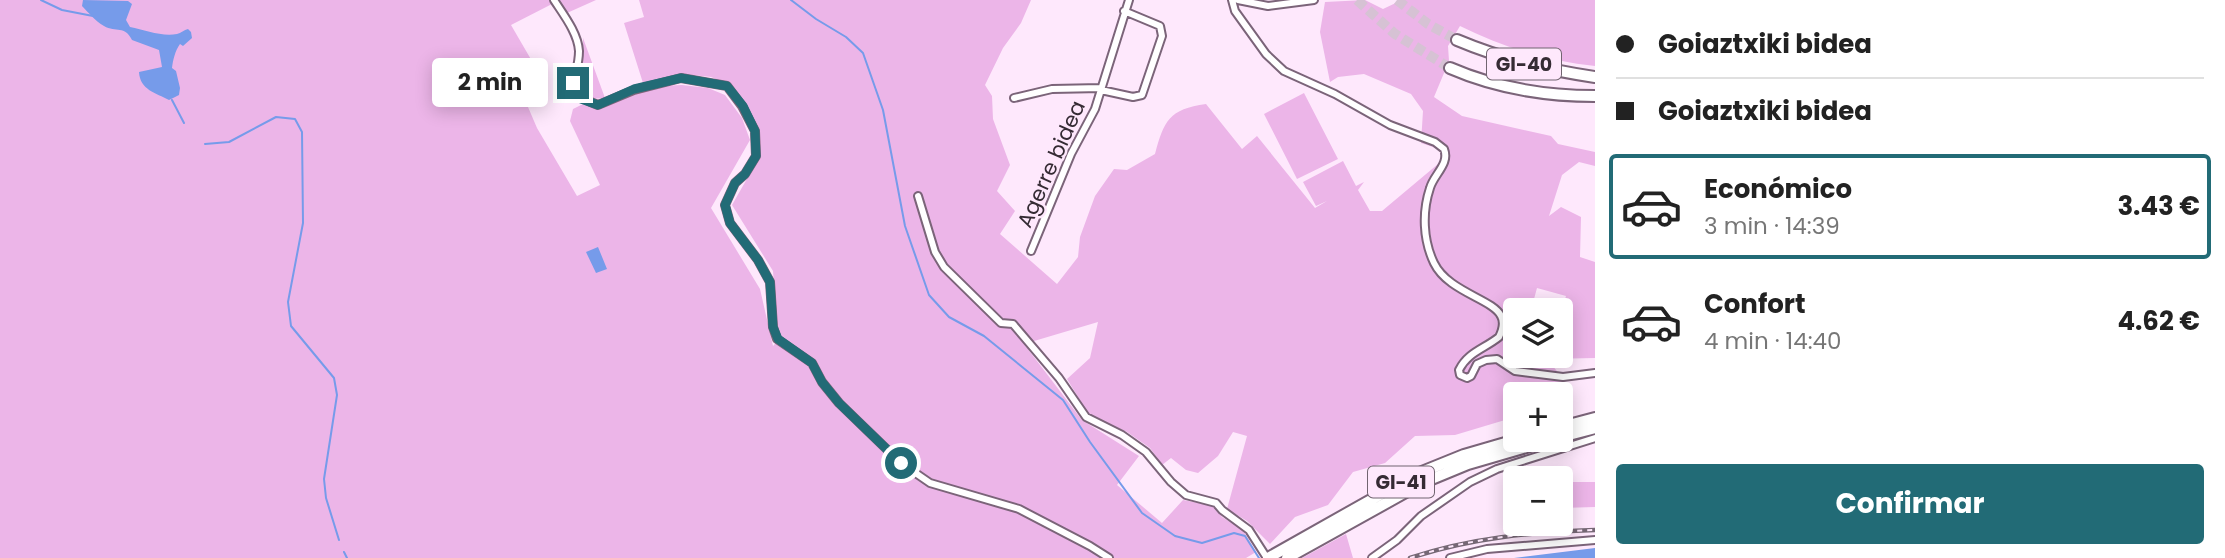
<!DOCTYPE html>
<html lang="es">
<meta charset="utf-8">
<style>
body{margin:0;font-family:Poppins,sans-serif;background:#f6f6f6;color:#222;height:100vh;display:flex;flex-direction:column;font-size:26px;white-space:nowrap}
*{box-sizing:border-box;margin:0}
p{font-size:23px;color:#767676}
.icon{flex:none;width:38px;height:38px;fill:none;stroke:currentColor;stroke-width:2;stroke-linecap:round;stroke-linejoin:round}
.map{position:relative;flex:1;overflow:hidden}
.drawer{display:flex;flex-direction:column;background:#fff;width:630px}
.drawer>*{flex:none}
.top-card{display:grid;align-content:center;height:154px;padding:0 21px;background:#fff}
.controls{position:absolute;left:1503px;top:298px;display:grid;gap:14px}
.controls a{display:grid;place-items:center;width:70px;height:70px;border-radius:7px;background:#fff;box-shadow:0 4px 18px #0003;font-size:35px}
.end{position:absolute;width:32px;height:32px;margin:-16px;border:9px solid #226b76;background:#fff;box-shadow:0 0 0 4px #fff}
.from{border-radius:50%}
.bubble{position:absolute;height:49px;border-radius:7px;background:#fff;box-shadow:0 4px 18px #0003;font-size:23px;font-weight:700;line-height:49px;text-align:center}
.top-card b{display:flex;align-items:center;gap:24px;height:66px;font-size:26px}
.top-card b+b{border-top:2px solid #e0e0e0}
.top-card i{width:18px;height:18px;background:#222}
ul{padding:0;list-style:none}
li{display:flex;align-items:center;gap:21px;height:105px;margin:0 14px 10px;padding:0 7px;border:4px solid transparent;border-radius:7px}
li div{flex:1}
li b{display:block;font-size:26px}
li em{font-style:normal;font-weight:700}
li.active{border-color:#226b76}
li>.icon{width:63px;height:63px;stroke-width:1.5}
.button{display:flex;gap:14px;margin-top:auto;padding:14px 21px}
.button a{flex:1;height:80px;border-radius:7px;background:#226b76;color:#fff;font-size:28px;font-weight:700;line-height:80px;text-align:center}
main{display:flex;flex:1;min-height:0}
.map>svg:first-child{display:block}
.green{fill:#ecb5e8;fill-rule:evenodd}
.water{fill:#769bea}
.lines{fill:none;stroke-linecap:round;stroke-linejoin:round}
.stream{stroke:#769bea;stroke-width:2}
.motorway-tunnel{stroke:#d6c2d4;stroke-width:10;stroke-dasharray:10 5;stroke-linecap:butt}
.minor-casing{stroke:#7b6479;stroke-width:10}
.motorway-casing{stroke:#7b6479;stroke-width:14}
.minor{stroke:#fff;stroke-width:6}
.motorway{stroke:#fff;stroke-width:10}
.rail-casing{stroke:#766875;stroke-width:4.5}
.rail{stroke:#fee8fc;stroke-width:2;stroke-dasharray:5;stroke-linecap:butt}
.route{stroke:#226b76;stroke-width:9}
.labels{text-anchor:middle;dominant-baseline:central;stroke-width:5;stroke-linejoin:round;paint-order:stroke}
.shield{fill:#fee8fc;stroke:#716470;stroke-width:2}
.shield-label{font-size:19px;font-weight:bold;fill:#352b34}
.street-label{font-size:21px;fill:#352b34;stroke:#fee8fc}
</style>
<main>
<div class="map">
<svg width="1595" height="558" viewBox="0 0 1595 558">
<rect width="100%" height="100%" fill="#fee8fc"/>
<path class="green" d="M0,0H550L552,4L511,25L536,68L528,107L537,128L577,196L600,185L570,121L573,109L583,104L598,108L658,86L682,85L708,88L725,95L742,118L750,140L711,208L760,289L773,346L781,337L777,329L773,271L732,205L760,156V136L752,117L731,85L711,77L683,74L643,83L624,23L644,17L639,0H1031L1021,23L1003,48L985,85L992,96L993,119L1010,165L997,191L1015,211L1000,234L1057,284L1078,257L1080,237L1095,196L1114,169L1127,170L1155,154C1164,121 1169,109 1206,104L1242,149L1257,136L1315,208L1327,201L1316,206L1303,182L1343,161L1356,186L1364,182L1358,190L1370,211H1382L1444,159L1442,150L1421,143L1423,111L1411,94L1364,74L1338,77L1330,82L1320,32L1325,2L1365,0L1383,9L1402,0H1595V66C1548,61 1502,47 1460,26L1448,46L1449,61L1434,97L1462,116L1551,136L1558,144L1595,152V166L1579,162L1562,175L1549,216L1561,207L1581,217L1580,257L1595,262V358L1547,359L1570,387L1558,394H1516L1515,417L1455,435L1415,436L1385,463L1353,472L1328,505L1295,517L1270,544L1247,521L1227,509L1247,436L1233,432L1218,456L1198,473L1186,470L1171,458L1162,465L1150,448L1127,432L1089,415L1067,379L1090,358L1098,322L1024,344L1082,420L1139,456L1117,485L1162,523L1183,500L1215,506L1222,517L1243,530L1256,552L1246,558H0ZM1537,288L1566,296L1561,312V355H1516V310H1531Z
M558,0H596L567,13Z
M583,38L605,98C565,104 584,63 583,38Z
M1304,93L1338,159L1297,179L1264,114Z
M1561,482H1595V507L1561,508Z
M1346,534L1353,558H1302Z"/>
<path class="water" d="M83,0L128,1L132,4L126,20L130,27C145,30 162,37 177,34C181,33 184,30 188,29L191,32L192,38L183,46L180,44C175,51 173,60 172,68L176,71L180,88L179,95L169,100C156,93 140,90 139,72L162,67L159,50L132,40C125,25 116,33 104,26C95,21 89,13 82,6Z
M598,247L607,269L596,273L586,252Z
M1595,548V558H1514Z"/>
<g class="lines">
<path class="stream" d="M41,0L62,10L93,16
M791,0L816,19L846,37L863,53L883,110L905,226L929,295L949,317L984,336L1063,400L1090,442L1142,513L1175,536L1202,543L1234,533L1245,536L1259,558
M172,100L184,123
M205,144L229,142L276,117L295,119L302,132L303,223L288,302L291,326L334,378L337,395L324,479L326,498L339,540
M344,552L347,558"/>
<path class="motorway-tunnel" d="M1357,0L1395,34L1450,68
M1397,0L1428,24L1457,40"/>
<g class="minor-casing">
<path id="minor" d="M554,0C563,14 578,33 579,51C579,80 559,91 598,105L634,90L681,78L727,86L742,106L755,131L756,156L745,174L735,183L725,205L730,223L758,260L770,282L773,327L777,339L812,363L822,382L839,403L901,463L930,483L1019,509L1090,546L1109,558
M1232,0L1235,11L1266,54L1284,71L1335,94L1390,125L1435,142L1444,149C1450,164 1434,174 1430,188C1422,212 1423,240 1434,263C1448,292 1493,299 1501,316C1505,323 1502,331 1499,337C1484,349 1468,352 1459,370L1460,375L1467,378L1471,376L1477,364L1486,360L1497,359L1515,371L1563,377L1595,373
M1238,0L1268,6L1314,0
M1101,90L1133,97L1142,95L1162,36L1160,26L1124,11
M1014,98L1052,89L1101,88
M918,196L935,252L944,267L1001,323L1013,324L1059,378L1086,417L1122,435L1146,452L1171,482L1186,495L1216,503L1222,510L1249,530L1267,558
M1031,251L1071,154L1095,109L1129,0
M1372,558L1397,540L1421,516L1470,482L1497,469L1595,438
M1450,558L1487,549L1595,540"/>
</g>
<g class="motorway-casing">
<path id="motorway" d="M1457,40C1502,59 1547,70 1595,77
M1450,68C1496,88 1544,96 1595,96
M1561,427L1595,418
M1561,437L1595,428
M1268,558L1417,474L1464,455L1519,439
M1287,558L1422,483L1468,464L1554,439"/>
</g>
<use href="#minor" class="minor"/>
<use href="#motorway" class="motorway"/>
<g class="rail-casing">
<path id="rail" d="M1410,558C1470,538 1532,532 1595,530"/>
</g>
<use href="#rail" class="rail"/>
</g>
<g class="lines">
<path class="route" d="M573,83L581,99L598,105L634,89L681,78L727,86L743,106L755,131L756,156L745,174L735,183L725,205L730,223L758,260L770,282L773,327L778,339L812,363L822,382L839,403L901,463"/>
</g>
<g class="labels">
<g class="shield">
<rect x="1487" y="48.5" width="74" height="31" rx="5"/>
<rect x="1368" y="466.5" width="66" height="31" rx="5"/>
</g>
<g class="shield-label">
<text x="1524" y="64">GI-40</text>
<text x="1401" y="482">GI-41</text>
</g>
<g class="street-label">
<text transform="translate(1051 164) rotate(-66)">Agerre bidea</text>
</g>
</g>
</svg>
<div class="controls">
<a><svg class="icon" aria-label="layers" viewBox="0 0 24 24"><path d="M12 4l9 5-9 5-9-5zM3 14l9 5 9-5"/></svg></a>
<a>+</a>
<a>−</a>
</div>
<i class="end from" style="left:901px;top:463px"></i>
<i class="end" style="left:573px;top:83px"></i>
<div class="bubble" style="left:432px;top:58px;width:116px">2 min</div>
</div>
<section class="drawer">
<div class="top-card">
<b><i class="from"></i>Goiaztxiki bidea</b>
<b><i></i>Goiaztxiki bidea</b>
</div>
<ul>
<li class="active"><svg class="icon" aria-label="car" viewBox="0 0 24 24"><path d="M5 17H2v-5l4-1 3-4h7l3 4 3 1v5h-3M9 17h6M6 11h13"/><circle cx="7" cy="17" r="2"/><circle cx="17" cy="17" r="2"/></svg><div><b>Económico</b><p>3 min · 14:39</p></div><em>3.43 €</em></li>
<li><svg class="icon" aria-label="car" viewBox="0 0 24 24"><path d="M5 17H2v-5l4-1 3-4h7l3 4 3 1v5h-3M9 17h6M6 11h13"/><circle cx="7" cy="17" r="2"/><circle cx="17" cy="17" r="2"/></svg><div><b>Confort</b><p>4 min · 14:40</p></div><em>4.62 €</em></li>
</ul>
<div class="button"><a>Confirmar</a></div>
</section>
</main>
